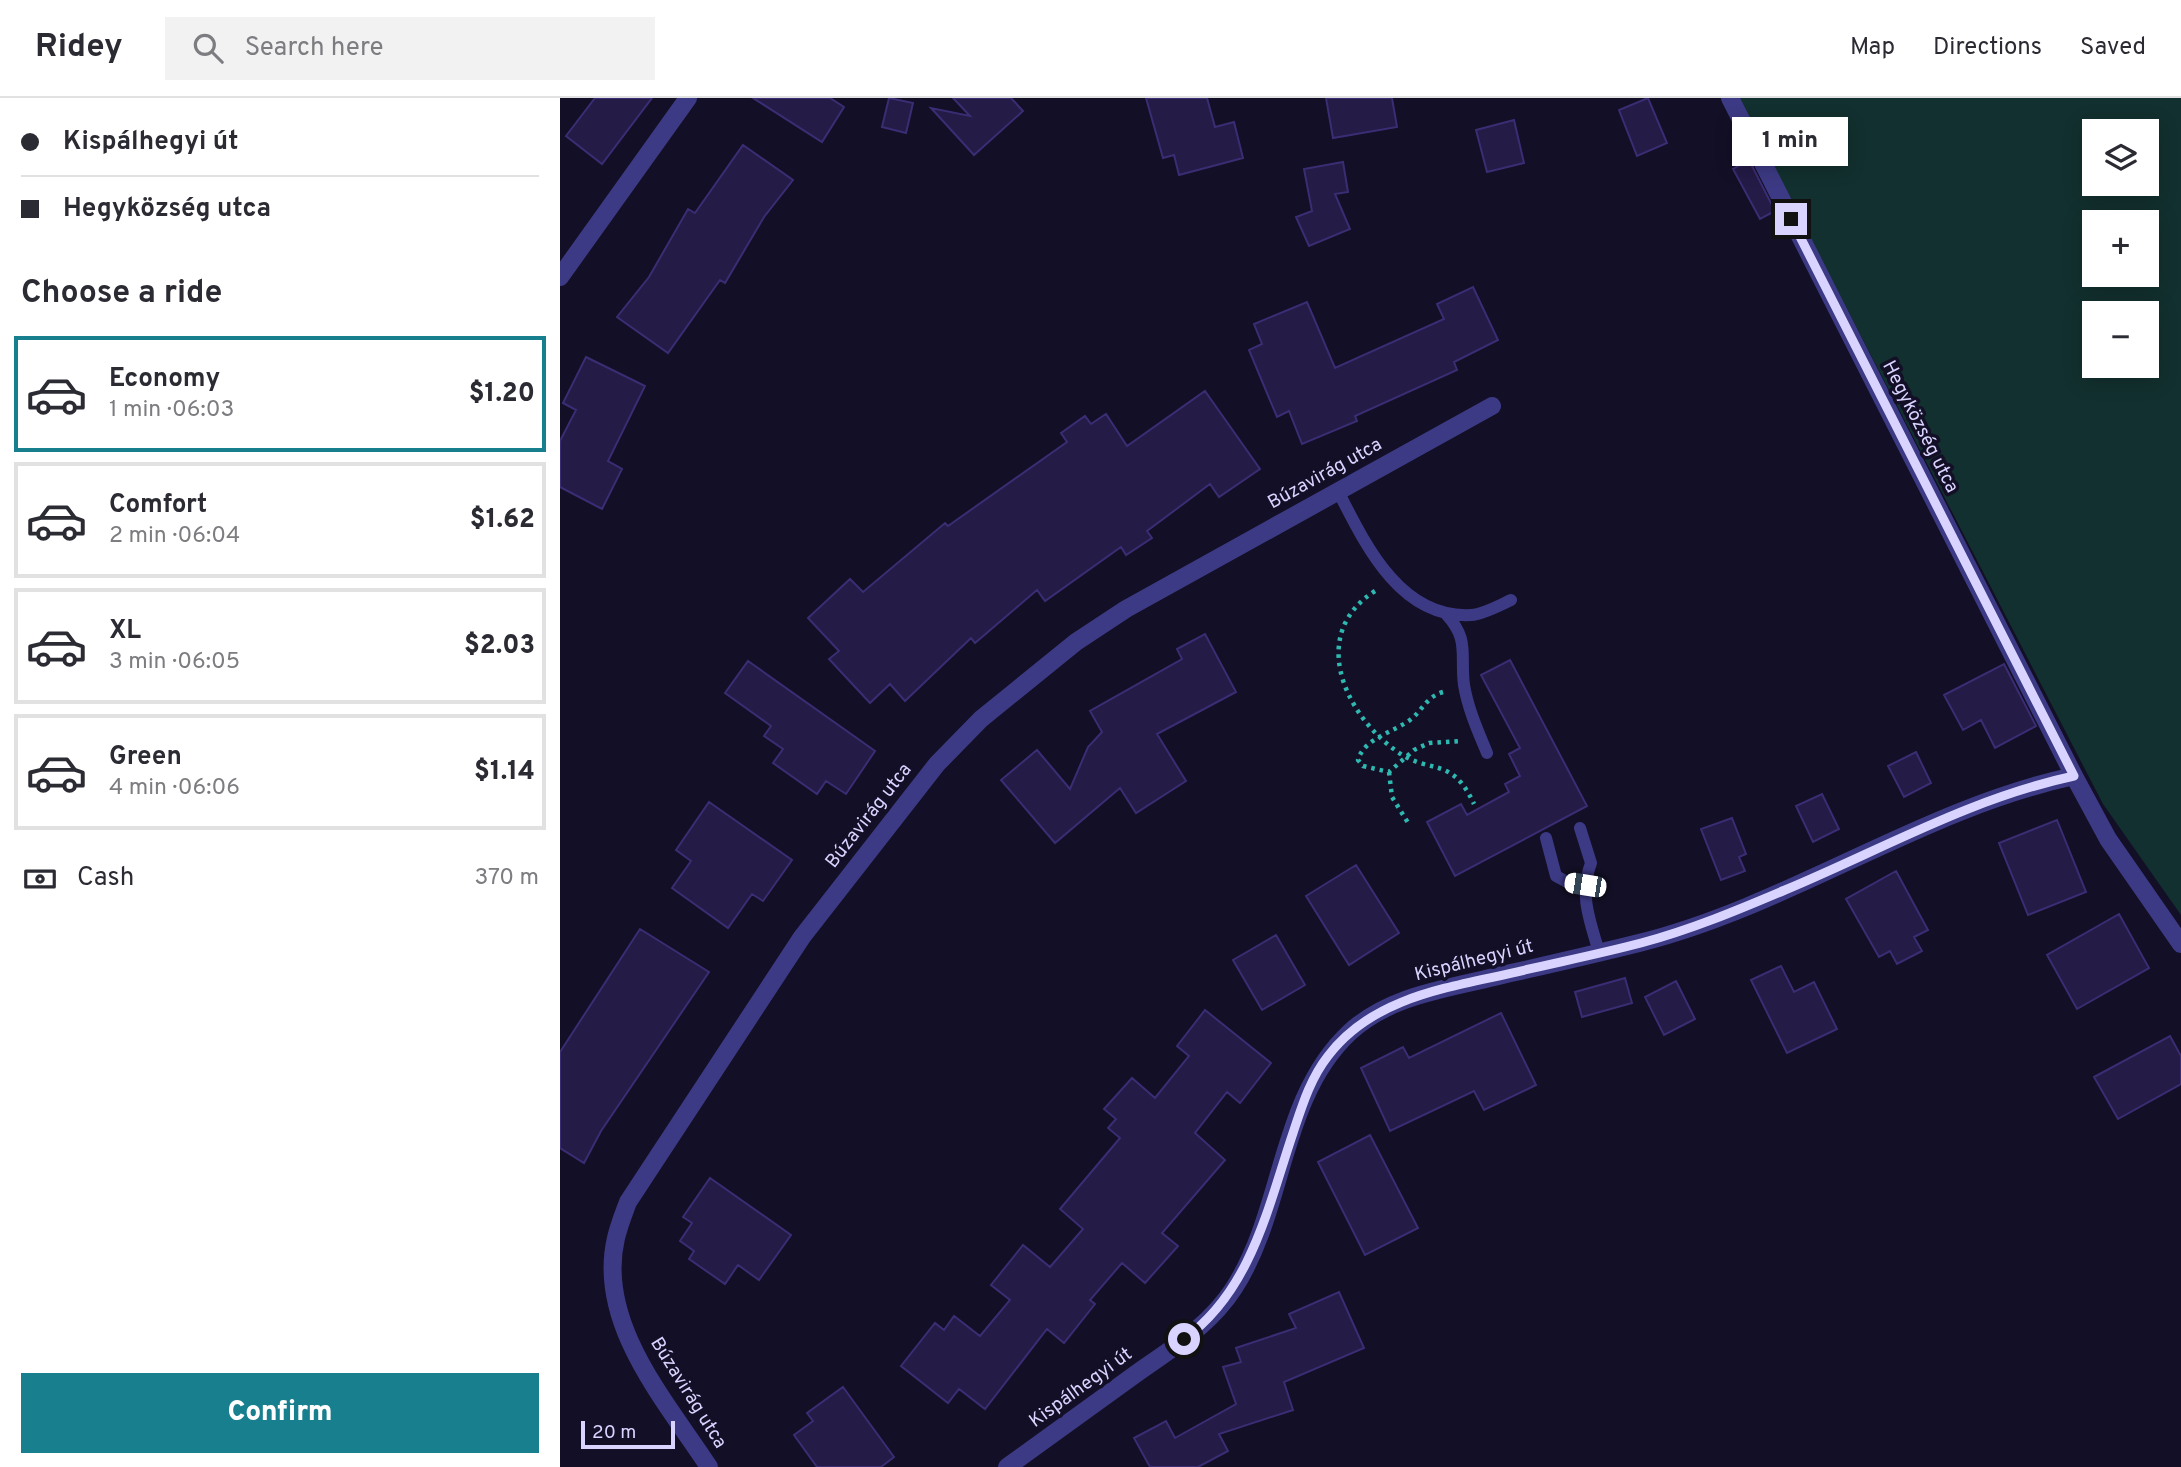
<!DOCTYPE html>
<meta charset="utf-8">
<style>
body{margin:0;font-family:Overpass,sans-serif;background:#f2f2f3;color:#2b2b33;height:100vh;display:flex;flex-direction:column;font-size:26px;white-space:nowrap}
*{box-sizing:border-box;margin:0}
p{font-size:23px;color:#7c7c81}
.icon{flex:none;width:38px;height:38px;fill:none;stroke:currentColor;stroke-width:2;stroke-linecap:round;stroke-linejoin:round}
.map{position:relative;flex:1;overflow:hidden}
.sheet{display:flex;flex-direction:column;background:#fff;width:560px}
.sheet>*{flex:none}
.top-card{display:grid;align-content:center;height:154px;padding:0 21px;background:#fff}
.buttons{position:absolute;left:1522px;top:21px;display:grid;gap:14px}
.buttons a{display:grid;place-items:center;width:77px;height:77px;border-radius:0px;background:#fff;box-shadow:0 4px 18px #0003;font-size:35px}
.scale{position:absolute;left:21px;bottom:18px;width:94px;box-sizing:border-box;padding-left:7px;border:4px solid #d9d4ff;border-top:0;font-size:19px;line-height:24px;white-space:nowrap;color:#d9d4ff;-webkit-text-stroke:5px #130f26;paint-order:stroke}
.end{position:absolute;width:32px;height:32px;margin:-16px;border:9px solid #d9d4ff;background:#111;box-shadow:0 0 0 4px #111}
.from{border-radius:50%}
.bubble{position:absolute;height:49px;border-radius:0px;background:#fff;box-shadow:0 4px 18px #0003;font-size:23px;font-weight:800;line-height:49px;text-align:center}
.car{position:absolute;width:21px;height:42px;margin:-21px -10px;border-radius:9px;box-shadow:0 0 5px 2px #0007;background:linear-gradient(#fff 24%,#345 0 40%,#fff 0 76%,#345 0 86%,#fff 0)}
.top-card b{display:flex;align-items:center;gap:24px;height:66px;font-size:26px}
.top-card b+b{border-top:2px solid #e1e1e2}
.top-card i{width:18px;height:18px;background:#2b2b33}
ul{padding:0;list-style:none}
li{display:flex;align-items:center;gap:21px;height:116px;margin:0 14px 10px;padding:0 7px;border:4px solid #e1e1e2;border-radius:0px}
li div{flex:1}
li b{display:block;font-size:26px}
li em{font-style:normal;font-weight:800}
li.on{border-color:#187f8f}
li>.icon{width:63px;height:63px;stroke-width:1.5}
h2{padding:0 21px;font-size:32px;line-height:84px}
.pay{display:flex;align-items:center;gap:18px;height:77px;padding:0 21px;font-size:26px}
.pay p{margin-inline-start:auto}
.button{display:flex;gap:14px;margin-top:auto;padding:14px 21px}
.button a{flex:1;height:80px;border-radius:0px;background:#187f8f;color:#fff;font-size:28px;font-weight:800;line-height:80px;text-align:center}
header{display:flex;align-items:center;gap:42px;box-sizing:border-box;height:98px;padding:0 35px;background:#fff;border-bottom:2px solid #e1e1e2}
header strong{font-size:33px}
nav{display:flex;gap:38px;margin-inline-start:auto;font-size:24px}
.search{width:490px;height:63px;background:#f2f2f3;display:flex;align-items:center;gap:18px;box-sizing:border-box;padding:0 24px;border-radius:0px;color:#7c7c81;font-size:26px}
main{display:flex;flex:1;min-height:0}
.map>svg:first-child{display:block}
.green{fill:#12302f;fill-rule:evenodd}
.building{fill:#241b47;stroke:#3b2d73;stroke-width:2}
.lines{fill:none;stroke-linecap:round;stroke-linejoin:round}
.path{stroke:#2fb8b0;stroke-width:4.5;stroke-dasharray:3.5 5;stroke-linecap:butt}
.lane{stroke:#3d3a85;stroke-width:12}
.street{stroke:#3d3a85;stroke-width:18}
.route{stroke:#d9d4ff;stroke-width:9}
.labels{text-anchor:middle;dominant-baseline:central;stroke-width:7;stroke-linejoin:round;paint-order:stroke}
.street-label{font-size:19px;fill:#d9d4ff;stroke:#130f26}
</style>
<header>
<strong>Ridey</strong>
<div class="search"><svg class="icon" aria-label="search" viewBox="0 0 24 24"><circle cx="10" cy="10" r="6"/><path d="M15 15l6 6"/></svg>Search here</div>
<nav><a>Map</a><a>Directions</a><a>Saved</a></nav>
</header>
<main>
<section class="sheet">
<div class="top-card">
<b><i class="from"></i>Kispálhegyi út</b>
<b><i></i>Hegyközség utca</b>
</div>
<h2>Choose a ride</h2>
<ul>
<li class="on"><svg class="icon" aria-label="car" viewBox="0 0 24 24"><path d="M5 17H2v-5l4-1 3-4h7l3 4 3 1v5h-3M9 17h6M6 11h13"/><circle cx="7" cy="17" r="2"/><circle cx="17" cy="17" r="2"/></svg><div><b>Economy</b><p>1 min · 06:03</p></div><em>$1.20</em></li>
<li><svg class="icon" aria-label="car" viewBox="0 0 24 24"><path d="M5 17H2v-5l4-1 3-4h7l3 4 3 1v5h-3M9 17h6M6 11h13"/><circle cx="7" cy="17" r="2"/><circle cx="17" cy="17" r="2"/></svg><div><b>Comfort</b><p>2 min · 06:04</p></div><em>$1.62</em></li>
<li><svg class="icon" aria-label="car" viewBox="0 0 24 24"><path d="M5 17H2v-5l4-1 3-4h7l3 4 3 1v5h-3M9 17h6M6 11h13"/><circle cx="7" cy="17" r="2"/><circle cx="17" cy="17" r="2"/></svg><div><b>XL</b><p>3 min · 06:05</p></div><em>$2.03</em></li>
<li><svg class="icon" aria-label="car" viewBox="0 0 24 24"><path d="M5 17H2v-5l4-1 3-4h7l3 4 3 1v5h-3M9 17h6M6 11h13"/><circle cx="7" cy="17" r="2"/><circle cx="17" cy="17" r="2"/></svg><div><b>Green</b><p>4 min · 06:06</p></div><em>$1.14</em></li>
</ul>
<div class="pay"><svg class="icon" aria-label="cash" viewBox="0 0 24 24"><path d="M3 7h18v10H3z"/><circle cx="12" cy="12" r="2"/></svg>Cash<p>370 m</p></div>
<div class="button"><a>Confirm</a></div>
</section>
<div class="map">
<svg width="1621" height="1369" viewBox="0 0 1621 1369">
<rect width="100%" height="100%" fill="#130f26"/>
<path class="green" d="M1178,0H1621V817L1543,706ZM1535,33H1587V86H1535ZM1535,124H1587V177H1535ZM1535,215H1587V268H1535Z"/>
<path class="building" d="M35,0H92L42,66L6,38Z
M193,0H270L284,9L262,44Z
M329,0L353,5L346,35L322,29Z
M393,0H451L463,13L414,57L371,10L410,18Z
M586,0H647L655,29L674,24L683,60L619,77L614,57L603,60Z
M766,0H832L837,29L773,40Z
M1088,0L1107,45L1077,58L1059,12Z
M954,22L964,65L927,74L916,32Z
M183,47L233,82L204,119L165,185L160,182L108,255L57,219L89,179L128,111L135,115Z
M1189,62L1215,113L1200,121L1173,71Z
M783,64L788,94L775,96L790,131L749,148L736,119L752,113L744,71Z
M913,189L938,242L894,264L897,272L795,318L797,323L742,346L729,313L717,319L689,252L702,246L694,226L747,204L775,270L884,221L877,206Z
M26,259L85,288L48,363L62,371L42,411L0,389V343L16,312L3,305Z
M645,293L700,371L659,399L650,386L587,433L592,440L566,457L561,449L485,503L477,492L415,545L411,540L345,603L330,586L310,605L269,561L279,553L248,520L290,481L303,494L385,425L388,428L507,344L501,335L525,318L531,326L546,316L567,348Z
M645,536L676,594L597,636L626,683L576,715L560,690L495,745L441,682L477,652L510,691L528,649L542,634L530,613L622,561L617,551Z
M950,562L1027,708L895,778L867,724L901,706L907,717L949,694L945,686L960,678L949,656L960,650L921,577Z
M188,563L315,653L286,696L266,683L257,696L213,665L223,651L204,638L211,628L165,595Z
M1444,566L1476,628L1435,650L1421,622L1403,632L1384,597Z
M1356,654L1371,685L1344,699L1328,668Z
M1262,696L1279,731L1253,744L1236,708Z
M149,704L232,762L203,803L192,796L168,830L112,790L131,763L116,752Z
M1172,720L1186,756L1179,759L1185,773L1161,782L1141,731Z
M1497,722L1526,794L1468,817L1439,745Z
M796,767L839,835L789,867L746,798Z
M1336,773L1368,832L1354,839L1362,853L1337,866L1330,853L1319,859L1286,801Z
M1559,816L1589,870L1517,911L1487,857Z
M80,831L149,874L41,1033L24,1065L0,1050V954Z
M716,837L745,887L702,912L673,862Z
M1221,868L1234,894L1254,884L1277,931L1227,955L1191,882Z
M1065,880L1072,905L1022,919L1015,894Z
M1116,883L1135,921L1104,937L1085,899Z
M645,912L711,965L680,1005L667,994L635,1035L665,1062L602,1135L618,1148L585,1185L562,1165L530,1202L535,1206L504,1245L487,1231L425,1311L399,1291L388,1305L341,1268L375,1225L384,1232L394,1218L420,1238L450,1202L431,1187L463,1147L490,1169L523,1131L500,1111L560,1040L548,1030L556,1021L544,1011L572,980L595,1000L629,958L617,948Z
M941,915L976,987L924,1012L914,993L830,1033L801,970L843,949L849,960Z
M1610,938L1621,958V986L1558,1021L1534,979Z
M810,1037L858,1130L805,1157L758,1064Z
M150,1080L231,1137L199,1182L178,1167L165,1186L129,1161L134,1153L120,1143L132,1125L123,1119Z
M779,1194L804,1250L724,1284L733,1312L659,1336L668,1353L638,1369H590L574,1340L606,1323L615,1340L676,1306L663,1269L681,1264L676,1250L736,1230L729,1216Z
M283,1289L334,1359L321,1369H257L234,1337L253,1323L247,1315Z"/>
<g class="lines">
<path class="path" d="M815,493C749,535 783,614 835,652C869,678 891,656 914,706
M883,594C866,599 863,612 850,622C834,634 804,640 798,662L803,668L829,674L854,652L869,645L901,643
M829,674L832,699L850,728"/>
<path class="lane" d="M778,393C805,446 840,521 911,517C924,516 940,507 951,502
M886,516C910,542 900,556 904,587C908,611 918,633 927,655
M1020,730L1031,765C1019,797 1030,823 1039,854
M986,740L996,778L1007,784L1025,787"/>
<path class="street" d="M1170,0L1514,678L1548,741L1621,846
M0,179L128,0
M149,1369C106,1303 36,1225 56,1140C59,1127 64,1115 68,1104L242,839L377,666L421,621L516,544L566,511L932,308
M447,1369C489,1339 531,1308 573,1278C609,1252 649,1229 674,1190C725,1111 719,1000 790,934C829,898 885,891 934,879C982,868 1031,857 1079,845C1231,807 1361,711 1514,678"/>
</g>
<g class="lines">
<path class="route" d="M624,1241C691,1193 708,1109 733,1035C742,1008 750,981 768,958C815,896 895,889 965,872C1004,863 1043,855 1081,845C1130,832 1178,812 1225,792C1321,752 1411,700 1514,678L1231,121"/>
</g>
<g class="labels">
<g class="street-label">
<text transform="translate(1360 329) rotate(63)">Hegyközség utca</text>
<text transform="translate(765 376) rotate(-29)">Búzavirág utca</text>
<text transform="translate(309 718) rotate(-52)">Búzavirág utca</text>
<text transform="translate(914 863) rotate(-14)">Kispálhegyi út</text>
<text transform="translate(521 1290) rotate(-36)">Kispálhegyi út</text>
<text transform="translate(128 1295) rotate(58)">Búzavirág utca</text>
</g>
</g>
</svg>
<div class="buttons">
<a><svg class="icon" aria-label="layers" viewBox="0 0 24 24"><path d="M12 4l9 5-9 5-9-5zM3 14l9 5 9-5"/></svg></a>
<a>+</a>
<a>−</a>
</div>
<div class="scale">20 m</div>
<i class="end from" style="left:624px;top:1241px"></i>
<i class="end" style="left:1231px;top:121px"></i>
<div class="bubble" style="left:1172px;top:19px;width:116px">1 min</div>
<i class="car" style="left:1025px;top:787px;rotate:279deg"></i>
</div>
</main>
